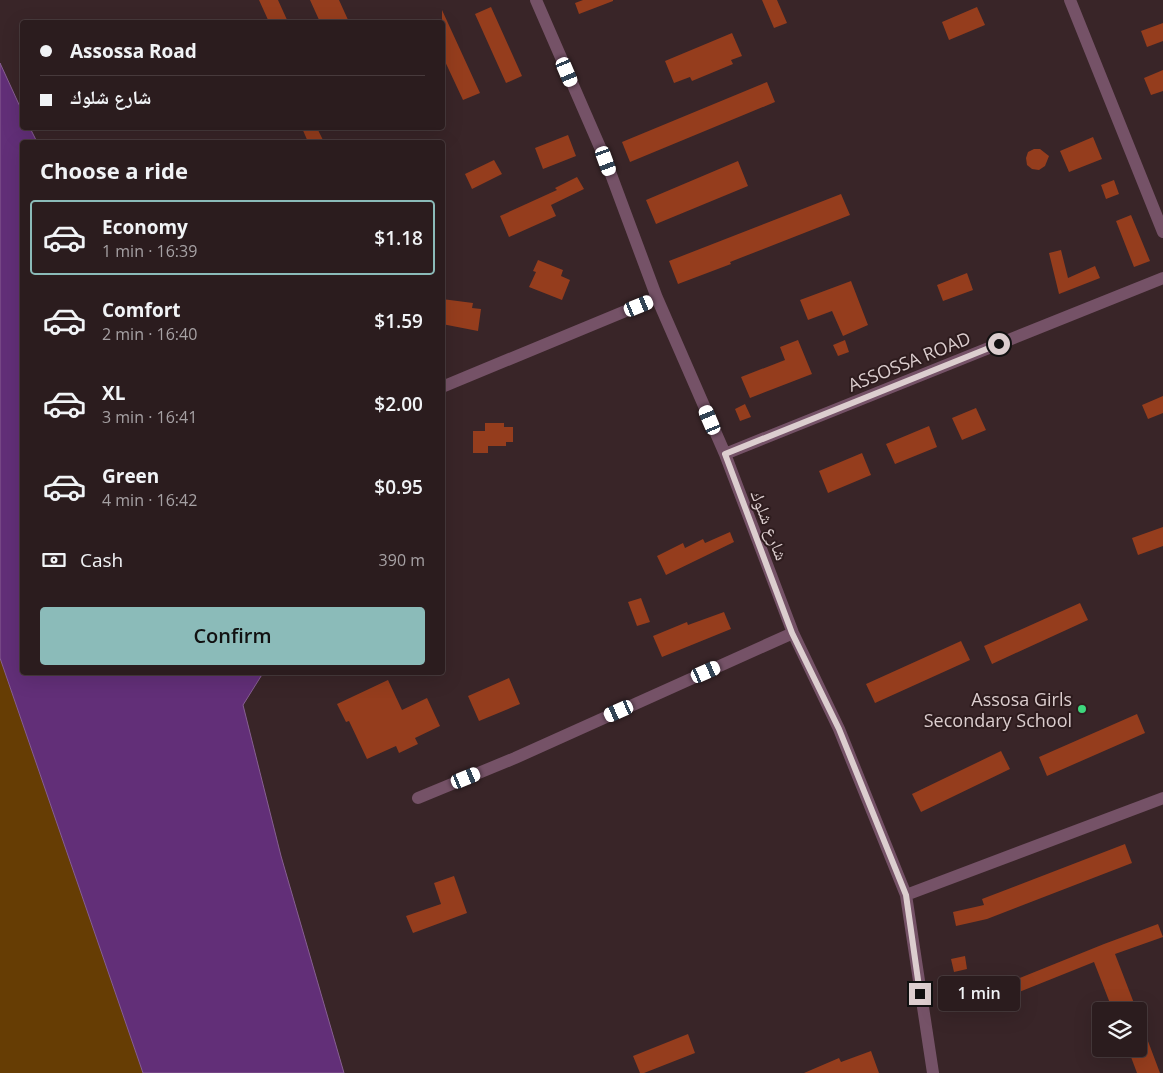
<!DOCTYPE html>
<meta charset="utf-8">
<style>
body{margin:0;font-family:"Open Sans","Noto Naskh Arabic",sans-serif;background:#332527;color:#f1f3f6;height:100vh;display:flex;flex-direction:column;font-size:19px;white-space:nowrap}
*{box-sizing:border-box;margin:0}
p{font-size:16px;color:#a6a1a4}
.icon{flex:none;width:28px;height:28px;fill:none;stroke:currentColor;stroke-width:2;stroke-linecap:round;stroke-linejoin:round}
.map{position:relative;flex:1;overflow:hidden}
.side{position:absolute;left:20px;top:140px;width:425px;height:535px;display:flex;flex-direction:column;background:#2b1c1e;border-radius:5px;box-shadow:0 5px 20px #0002,0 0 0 1px #473a3c}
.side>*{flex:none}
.hud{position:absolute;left:20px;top:20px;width:425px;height:110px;border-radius:5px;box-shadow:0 5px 20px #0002,0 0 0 1px #473a3c;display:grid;align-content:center;height:110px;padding:0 20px;background:#2b1c1e}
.tools{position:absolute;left:1092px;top:1002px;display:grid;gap:10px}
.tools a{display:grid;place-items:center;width:55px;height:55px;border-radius:5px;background:#2b1c1e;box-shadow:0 5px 20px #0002,0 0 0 1px #473a3c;font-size:25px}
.end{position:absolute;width:22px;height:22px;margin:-11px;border:6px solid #dccecf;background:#111;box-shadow:0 0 0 2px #111}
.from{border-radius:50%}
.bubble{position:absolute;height:35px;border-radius:5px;background:#2b1c1e;box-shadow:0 5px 20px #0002,0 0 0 1px #473a3c;font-size:16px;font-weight:600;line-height:35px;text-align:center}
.car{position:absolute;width:15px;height:30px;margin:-15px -8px;border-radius:6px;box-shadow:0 0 4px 1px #0007;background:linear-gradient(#fff 24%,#345 0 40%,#fff 0 76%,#345 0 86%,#fff 0)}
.hud b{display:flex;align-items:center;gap:18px;height:48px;font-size:19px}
.hud b+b{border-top:1px solid #473a3c}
.hud i{width:12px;height:12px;background:#f1f3f6}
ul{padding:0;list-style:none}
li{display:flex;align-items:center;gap:15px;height:75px;margin:0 10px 8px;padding:0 10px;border:2px solid transparent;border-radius:5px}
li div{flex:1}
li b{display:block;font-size:19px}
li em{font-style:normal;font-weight:600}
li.on{border-color:#8bbbb9}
li>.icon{width:45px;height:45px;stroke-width:1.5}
h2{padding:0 20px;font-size:22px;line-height:60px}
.pay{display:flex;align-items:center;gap:12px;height:55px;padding:0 20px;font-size:19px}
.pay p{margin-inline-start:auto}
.action{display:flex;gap:10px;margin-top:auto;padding:10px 20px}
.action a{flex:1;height:58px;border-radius:5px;background:#8bbbb9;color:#111;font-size:20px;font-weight:600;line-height:58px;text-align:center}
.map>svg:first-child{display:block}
.green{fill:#663d04}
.water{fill:#622f78;stroke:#875f92}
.building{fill:#953d1d}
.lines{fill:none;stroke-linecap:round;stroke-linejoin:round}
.minor{stroke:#755267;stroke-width:12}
.route{stroke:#dccecf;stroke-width:6}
.poi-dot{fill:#3ed77d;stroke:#2e1c1e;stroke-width:2}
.labels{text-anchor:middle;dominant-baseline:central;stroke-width:4;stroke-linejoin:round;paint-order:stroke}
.street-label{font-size:18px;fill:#dccecf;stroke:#2e1c1e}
.poi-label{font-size:18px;fill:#dccecf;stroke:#2e1c1e;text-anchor:end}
</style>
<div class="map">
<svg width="1163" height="1073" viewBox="0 0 1163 1073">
<rect width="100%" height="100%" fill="#392528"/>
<path class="green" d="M0,658L143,1073H0Z"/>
<path class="water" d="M0,63L22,111V128H30L37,142H22V672L263,673L243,705L281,856L344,1073H143L0,658Z"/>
<path class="building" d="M259,0H278L288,22H269Z
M310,0H339L349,22H320Z
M583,0H613V1L579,14L575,3Z
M762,0H777L787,23L774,28Z
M491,7L522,76L506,83L475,14Z
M977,7L985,25L949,40L942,22Z
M442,10L480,93L463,100L442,55Z
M1163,23V41L1147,47L1141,31Z
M732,33L742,56L731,60L733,64L692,81L690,77L674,83L665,61Z
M1163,70V91L1151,95L1144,78Z
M767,82L775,102L630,162L622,142Z
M302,128H317L324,142H308Z
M568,135L576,156L543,169L535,148Z
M1093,137L1102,159L1069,172L1060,151Z
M1034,149H1040L1049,156L1045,166L1039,170L1032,169L1027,165L1026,158L1028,152Z
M494,160L502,174L472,189L465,174Z
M738,161L748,186L656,224L646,200Z
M577,177L584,189L551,205L556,216L509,237L500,216L557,190L555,188Z
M1114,180L1119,194L1106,199L1101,185Z
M841,194L850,215L730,262L731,264L678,284L669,261Z
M1131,215L1150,261L1134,267L1116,221Z
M1061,250L1068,278L1095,266L1100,278L1059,294L1049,253Z
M538,260L563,270L561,276L570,280L562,300L529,287L536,272L533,271Z
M967,273L973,290L943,301L937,285Z
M851,281L868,325L843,336L832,311L808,320L800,300Z
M442,299L473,303L472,308L481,309L478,331L442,324Z
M798,340L812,374L750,398L741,377L785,360L780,347Z
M845,340L849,352L838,356L833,345Z
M1163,396V413L1148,419L1142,405Z
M745,404L751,417L740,421L735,409Z
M976,408L986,430L962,440L952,418Z
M485,423H504V427H513V442H506V446H488V453H473V431H485Z
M929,426L937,447L895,464L886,444Z
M862,453L871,475L828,493L819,471Z
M1163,527V546L1138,555L1132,538Z
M730,532L734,542L666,575L657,556L683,543L685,548L703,539L705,543Z
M641,598L650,622L637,626L628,602Z
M1080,603L1088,620L992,664L984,646Z
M724,612L731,629L662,657L653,636L687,622L688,625Z
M961,641L970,660L875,703L866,684Z
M509,678L520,704L479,721L468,696Z
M388,680L402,710L427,698L440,726L415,738L418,744L399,753L396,746L367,759L349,721L346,722L337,704Z
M1137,714L1145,733L1047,776L1039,757Z
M1001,751L1010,769L921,812L912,794Z
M1125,844L1132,863L987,919L956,926L953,912L984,905L982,899Z
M454,876L467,913L413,933L406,916L441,904L434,883Z
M1158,924L1163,937L1115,954L1137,1011H1113L1094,962L999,1000L995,988L1104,944Z
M965,956L967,969L954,972L951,959Z
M1139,1020H1140L1160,1073H1137L1128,1049H1139Z
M688,1034L695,1053L644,1073H640L633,1056Z
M871,1051L879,1073H804L839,1058L841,1062Z"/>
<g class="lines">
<path class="minor" d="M536,0L606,161L657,298L725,454L793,633L839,729L906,895L933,1073
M1070,0L1163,232
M442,387L657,298
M725,454L1163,278
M418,798L515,758L793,633
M906,895L1163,798"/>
</g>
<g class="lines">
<path class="route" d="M920,994L906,895L839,729L792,633L725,454L999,344"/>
</g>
<circle class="poi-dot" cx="1082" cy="709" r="5"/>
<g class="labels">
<g class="street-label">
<text transform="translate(909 361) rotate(-22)">ASSOSSA ROAD</text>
<text transform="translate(770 525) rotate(69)">شارع شلوك</text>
</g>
<g class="poi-label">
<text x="1072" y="699">Assosa Girls<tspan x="1072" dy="21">Secondary School</tspan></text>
</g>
</g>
</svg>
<div class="tools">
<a><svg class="icon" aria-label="layers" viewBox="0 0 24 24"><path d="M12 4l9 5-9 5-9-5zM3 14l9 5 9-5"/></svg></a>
</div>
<i class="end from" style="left:999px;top:344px"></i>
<i class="end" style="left:920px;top:994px"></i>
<div class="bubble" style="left:938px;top:976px;width:82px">1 min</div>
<i class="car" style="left:567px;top:72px;rotate:157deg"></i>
<i class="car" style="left:606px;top:161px;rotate:160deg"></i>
<i class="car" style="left:639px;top:306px;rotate:68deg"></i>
<i class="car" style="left:710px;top:420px;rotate:337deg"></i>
<i class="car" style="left:706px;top:672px;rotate:66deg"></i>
<i class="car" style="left:619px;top:711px;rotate:246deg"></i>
<i class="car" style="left:466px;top:778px;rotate:68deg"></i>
<div class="hud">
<b><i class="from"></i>Assossa Road</b>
<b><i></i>شارع شلوك</b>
</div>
<section class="side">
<h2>Choose a ride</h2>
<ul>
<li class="on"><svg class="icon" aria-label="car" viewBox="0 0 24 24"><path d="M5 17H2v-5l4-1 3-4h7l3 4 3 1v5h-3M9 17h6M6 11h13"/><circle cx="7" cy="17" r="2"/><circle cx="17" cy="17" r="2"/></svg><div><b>Economy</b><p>1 min · 16:39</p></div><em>$1.18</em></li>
<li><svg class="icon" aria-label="car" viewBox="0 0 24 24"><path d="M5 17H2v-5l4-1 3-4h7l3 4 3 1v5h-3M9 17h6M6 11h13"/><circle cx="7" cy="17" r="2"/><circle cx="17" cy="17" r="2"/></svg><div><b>Comfort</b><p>2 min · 16:40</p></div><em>$1.59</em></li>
<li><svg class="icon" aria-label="car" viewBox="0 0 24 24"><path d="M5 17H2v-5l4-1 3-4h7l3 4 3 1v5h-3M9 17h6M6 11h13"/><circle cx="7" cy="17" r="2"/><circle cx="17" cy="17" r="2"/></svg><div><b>XL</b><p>3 min · 16:41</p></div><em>$2.00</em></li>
<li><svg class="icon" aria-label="car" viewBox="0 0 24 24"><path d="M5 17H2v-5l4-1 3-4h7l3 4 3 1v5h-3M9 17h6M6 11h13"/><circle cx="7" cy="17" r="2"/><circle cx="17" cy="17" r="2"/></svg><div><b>Green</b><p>4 min · 16:42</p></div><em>$0.95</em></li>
</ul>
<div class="pay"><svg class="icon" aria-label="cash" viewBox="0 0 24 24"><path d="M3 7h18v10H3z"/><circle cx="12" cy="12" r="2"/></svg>Cash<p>390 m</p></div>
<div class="action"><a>Confirm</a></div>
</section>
</div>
